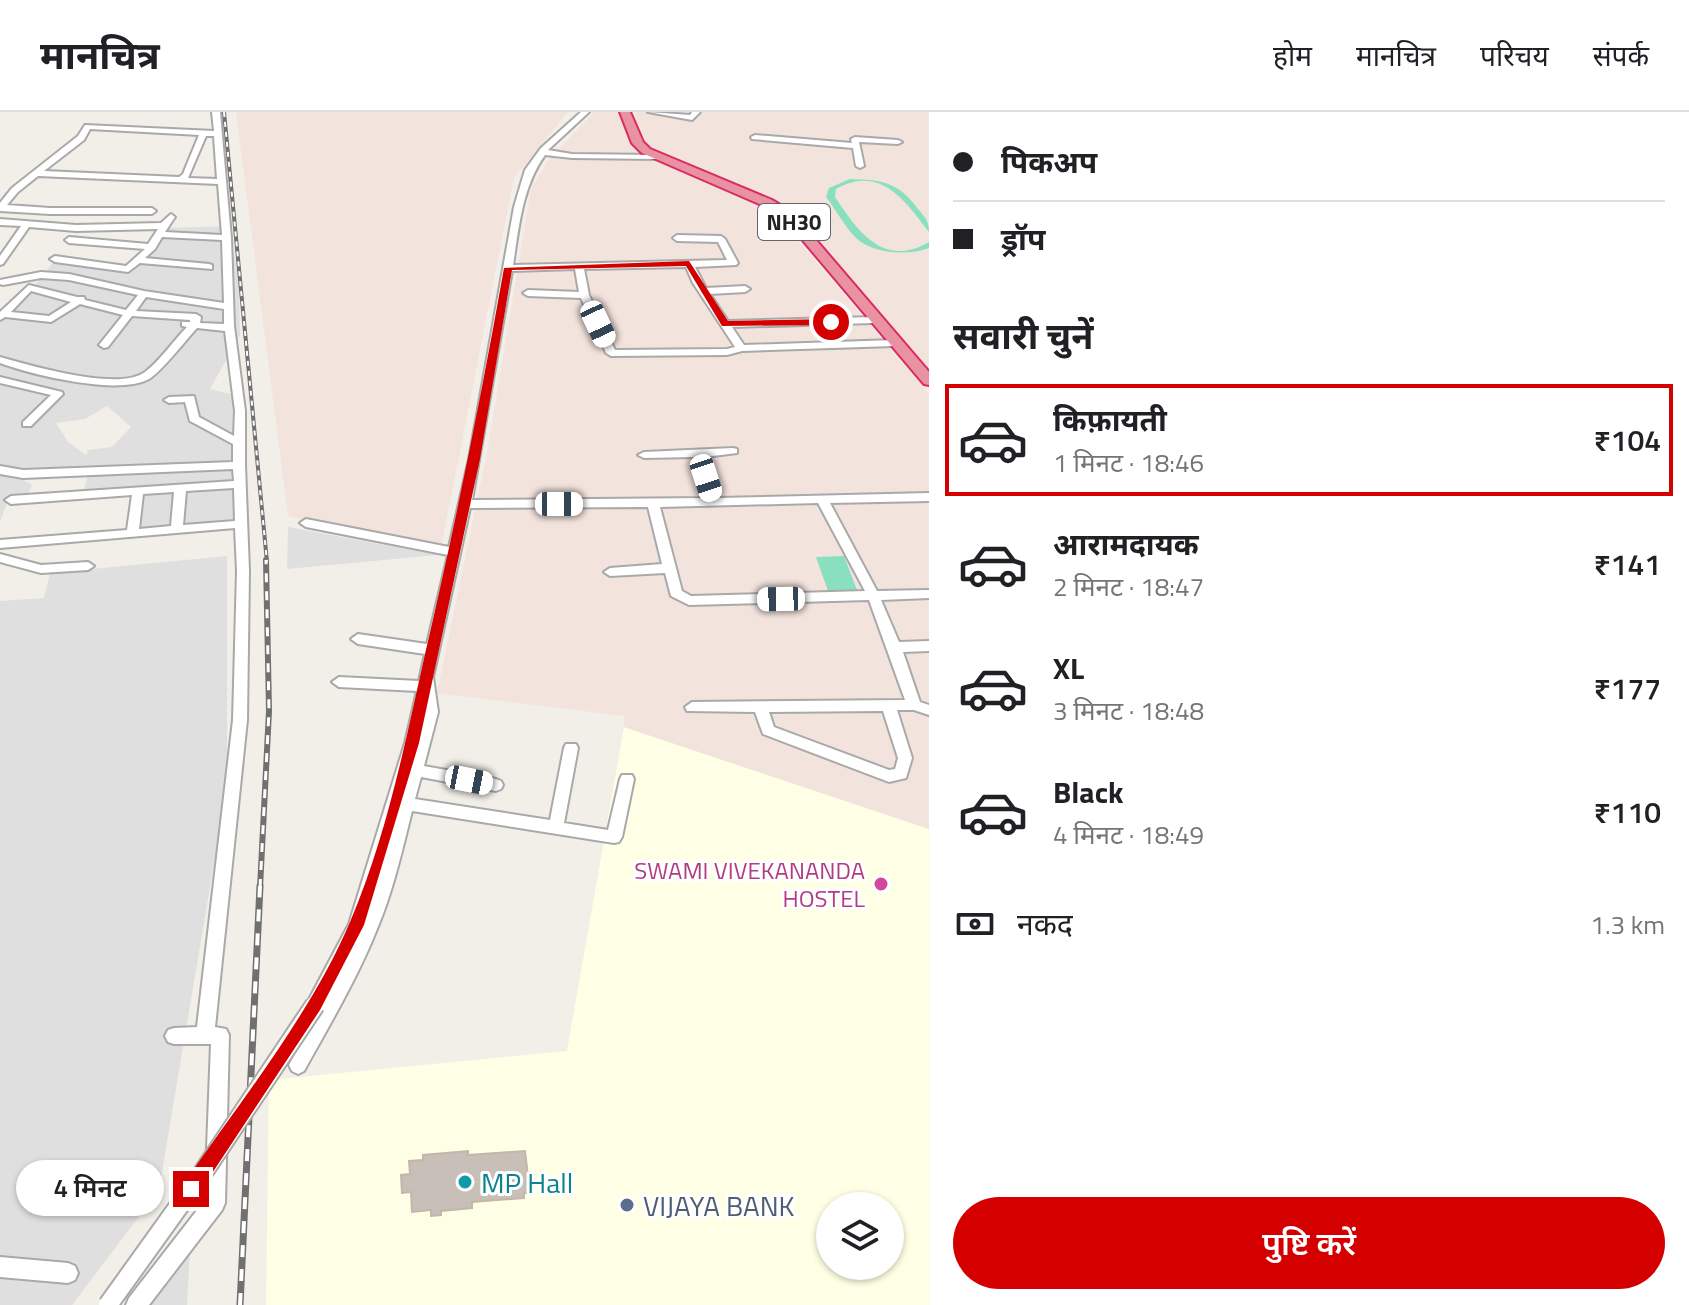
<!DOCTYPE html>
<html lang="hi">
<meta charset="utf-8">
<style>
body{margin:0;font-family:"Titillium Web","Noto Sans Devanagari",sans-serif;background:#f6f6f6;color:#202124;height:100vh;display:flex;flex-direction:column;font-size:30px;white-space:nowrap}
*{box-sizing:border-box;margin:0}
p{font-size:26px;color:#757577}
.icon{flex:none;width:44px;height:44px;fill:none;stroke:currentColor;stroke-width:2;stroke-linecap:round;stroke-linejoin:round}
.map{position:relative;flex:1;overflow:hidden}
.panel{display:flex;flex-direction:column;background:#fff;width:760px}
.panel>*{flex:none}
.hud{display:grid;align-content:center;height:176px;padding:0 24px;background:#fff}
.fabs{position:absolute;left:816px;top:1080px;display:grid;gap:16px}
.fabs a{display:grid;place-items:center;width:88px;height:88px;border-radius:50%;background:#fff;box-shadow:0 2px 6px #0004;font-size:40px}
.end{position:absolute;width:36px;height:36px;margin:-18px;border:10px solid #d40000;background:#fff;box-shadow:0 0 0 4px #fff}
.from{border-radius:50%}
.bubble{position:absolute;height:56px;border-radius:28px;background:#fff;box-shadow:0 2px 6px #0004;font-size:26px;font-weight:600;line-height:56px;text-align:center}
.car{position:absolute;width:24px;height:48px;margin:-24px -12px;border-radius:10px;box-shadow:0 0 6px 2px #0007;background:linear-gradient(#fff 24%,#345 0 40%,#fff 0 76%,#345 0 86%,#fff 0)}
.hud b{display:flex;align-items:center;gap:28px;height:76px;font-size:30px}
.hud b+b{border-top:2px solid #e0e0e0}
.hud i{width:20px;height:20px;background:#202124}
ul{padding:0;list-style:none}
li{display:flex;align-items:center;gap:24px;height:112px;margin:0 16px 12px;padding:0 8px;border:4px solid transparent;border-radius:0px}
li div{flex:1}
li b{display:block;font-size:30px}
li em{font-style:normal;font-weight:600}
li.on{border-color:#d40000}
li>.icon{width:72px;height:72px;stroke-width:1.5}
h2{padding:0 24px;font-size:36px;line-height:96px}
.pay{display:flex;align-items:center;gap:20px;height:88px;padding:0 24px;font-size:30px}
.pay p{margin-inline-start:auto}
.button{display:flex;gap:16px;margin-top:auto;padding:16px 24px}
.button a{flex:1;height:92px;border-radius:48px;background:#d40000;color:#fff;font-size:32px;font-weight:600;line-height:92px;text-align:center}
header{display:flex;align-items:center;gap:48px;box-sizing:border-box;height:112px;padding:0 40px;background:#fff;border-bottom:2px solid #e0e0e0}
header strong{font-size:38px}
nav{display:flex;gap:44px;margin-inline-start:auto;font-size:28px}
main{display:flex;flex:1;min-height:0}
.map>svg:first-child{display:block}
.residential{fill:#e0dfdf;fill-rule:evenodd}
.education{fill:#ffffe5;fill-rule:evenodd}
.military{fill:#f3e3dd}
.pitch{fill:#88e0be}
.building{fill:#c7bfb8;stroke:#c4b6ab;stroke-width:2}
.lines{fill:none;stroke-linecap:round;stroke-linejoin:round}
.minor-casing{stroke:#a9a9a9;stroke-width:4}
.highway-casing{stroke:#dc2a67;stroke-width:4}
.minor{fill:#fff;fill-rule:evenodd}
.highway{fill:#e892a2;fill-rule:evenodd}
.rail-far2-casing{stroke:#707070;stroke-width:4}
.rail-far1-casing{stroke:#707070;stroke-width:6}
.rail-casing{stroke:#707070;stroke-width:7}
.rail-far2{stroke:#fff;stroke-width:2;stroke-dasharray:5;stroke-linecap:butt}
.rail-far1{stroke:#fff;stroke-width:3;stroke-dasharray:9;stroke-linecap:butt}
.rail{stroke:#fff;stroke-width:4;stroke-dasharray:12;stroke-linecap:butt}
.minor-bridge-casing{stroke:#a9a9a9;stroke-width:22;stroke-linecap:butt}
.minor-bridge{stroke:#fff;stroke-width:18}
.route{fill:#d40000}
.hotel-dot{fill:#d1479c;stroke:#fff;stroke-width:3}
.culture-dot{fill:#0f9aa8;stroke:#fff;stroke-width:3}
.service-dot{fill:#5c6f8a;stroke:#fff;stroke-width:3}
.labels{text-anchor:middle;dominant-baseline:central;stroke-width:6;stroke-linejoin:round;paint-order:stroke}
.shield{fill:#fff;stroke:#646464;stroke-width:2}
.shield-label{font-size:22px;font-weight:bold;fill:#222}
.hotel-label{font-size:24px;fill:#b23c85;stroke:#fff;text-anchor:end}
.near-culture-label{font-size:28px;fill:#0d838f;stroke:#fff;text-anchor:start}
.near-service-label{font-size:28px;fill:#4e5e75;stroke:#fff;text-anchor:start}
</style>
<header>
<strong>मानचित्र</strong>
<nav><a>होम</a><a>मानचित्र</a><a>परिचय</a><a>संपर्क</a></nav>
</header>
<main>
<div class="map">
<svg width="929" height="1193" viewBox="0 0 929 1193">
<rect width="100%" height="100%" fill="#f2efe9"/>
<path class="residential" d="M230,114L239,172L240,223L210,277L235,283L240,412L136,422L141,379L83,383L88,361L84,360L85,351L81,360L17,364L32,373L25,389L7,391L0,410V205L33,176L55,148L128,157L166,116ZM107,294L131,315L112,335L88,338L86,343L68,330L56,311L85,307Z
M288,415L438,443L287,457Z
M227,444V674L159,1078L72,1193H0V489L44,486L50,461Z
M190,1138L187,1193H134Z"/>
<path class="education" d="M624,615L929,717V1193H266L269,968L567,939ZM830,1094H890V1154H830Z"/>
<path class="military" d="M236,0H568L514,66L441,435L288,404Z
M594,0H617L632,33L649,46L748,87L777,104L929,282V717L624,615V604L437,581L487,341L531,76L551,45Z
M635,0H929V259L809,118L788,100L653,39L637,15Z"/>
<path class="pitch" d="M850,67C883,68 898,70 918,97C925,105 929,109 929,120C905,89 881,52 836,77L835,85C857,118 883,157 929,130V136C908,144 873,142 856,126C845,115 836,98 826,85L829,76Z
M844,444L857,478L828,479L816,445Z"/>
<path class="building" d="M468,1039V1043L525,1039L530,1081H524V1086L472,1090V1096L441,1099V1103L431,1104V1098L412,1100L411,1080L402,1081L401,1063L410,1062L409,1049L423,1048V1043Z"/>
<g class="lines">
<g class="minor-casing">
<path id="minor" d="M212,0H220L231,126L234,214L245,299V353L249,459L247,608L215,915L226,917L229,923L225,1091L222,1098L149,1193H126L129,1186L205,1088L211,932H174L168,930L165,924L168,918L174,916L197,915L233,608L237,459L235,416L0,436V428L127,418L132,383L11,392L5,388L11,384L234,369L233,357L23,366L0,362V354L23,358L233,350V332L190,309L185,290L169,291L164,288L169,285L194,284L199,305L234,324L235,299L225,219L197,216C186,228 161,260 149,267C118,284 33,263 0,251V245C29,253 119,280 145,260C160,249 173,229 187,215L182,214V210H190V208L132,204L108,235L104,236L99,233L123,203L80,192L51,210L5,205L0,208V200L29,173L77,185H84L85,188L126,198L138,183L69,168L41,166L3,173L0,172V168L41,160L69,162L144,179L224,191L222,128L162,125L155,137L145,146L209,152L212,153V157L140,151L128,160L55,150L50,147L55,144L126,154L145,137L69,131L65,128L69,125L148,132L158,117L76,119L29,115L3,152L0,153V144L21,114L0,113V107L76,113L161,111L171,102L175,105L165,120L222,123L218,72L38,64L18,80L7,93L50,96H152L156,99L152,102H50L0,99V91L12,76L78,24L85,13L214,19ZM90,17L199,23L183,62L179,65L44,59L84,28ZM206,24H214L217,67L188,66ZM31,179L71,190L49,204L11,200ZM146,185L224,197V212L200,211L201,205L196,202L136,199ZM234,376L235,409L183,413L186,379ZM174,380L171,414L139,417L143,382Z
M581,0H589L548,38L572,42L657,43L661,45L657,47L572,46L545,43C522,75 519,115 513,153L727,148L718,130L677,129L673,126L677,123L721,124L725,127L738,151L736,153L695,155L706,176L745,174L750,177L745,180L710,182L728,209L874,205L879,208L874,211L732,215L744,233L894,228L899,231L894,234L742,239L727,243L611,244L606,241L581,186L528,184L523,181L528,178L579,180L575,157L512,159L472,388L707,386L694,345L644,346L638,343L644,340L733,336L737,337V341L705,345L718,386L929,381V389L830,391L877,479L929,478V486L881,488L899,530L929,529V539L903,540L920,590L929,593V603L914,598H897L912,646L906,666L889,670L763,622L755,600L687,599L685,595L692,590L905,588L869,488L689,493L671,484L665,461L610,464L604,460L610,456L662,452L648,395L470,396L433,565L438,600L424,654L496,667L501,669L503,673L501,677L496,679L421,665L415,687L550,708L564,636L566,632H576L578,636L564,711L608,718L620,667L622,663H632L634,667L622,725L619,730L614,731L412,699C402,739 393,779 377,817C357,867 330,912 304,959L298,962L292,959L289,953L318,900L309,899L306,893L349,812L405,631L417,579L339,575L332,570L339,565L419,569L425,542L358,532L351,527L358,522L427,532L448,443L306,415L300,411L306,407L449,435L469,347L514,95L525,58L541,36ZM686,155L693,171L735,235L727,237L615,238L589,183L584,157ZM818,391L865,479L691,484L682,479L660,395ZM883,599L898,646L895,657L889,658L774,615L769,600Z
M648,0L690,3L692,0H700L692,8Z
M755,23L852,31L851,27L855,25L898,28L902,30L898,32L859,30L864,54L860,56L856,54L853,36L752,27L751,25Z
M0,265L62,280L63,282L31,314H23V310L51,283L0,271Z
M0,442L41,453L88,450L94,454L88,458L41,461L0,450Z
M0,1145L68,1151L75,1154L78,1161L75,1168L68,1171L0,1165Z"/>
</g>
<g class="highway-casing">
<path id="highway" d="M620,0H630L643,30L650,37L772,88L792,100L929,260V273L924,272L784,106L764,94L642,41L632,31Z"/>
</g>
<use href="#minor" class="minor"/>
<use href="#highway" class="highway"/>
<g class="rail-far2-casing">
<path id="rail-far2" d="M224,0L267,450"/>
</g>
<g class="rail-far1-casing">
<path id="rail-far1" d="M260,776L269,599L266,448"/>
</g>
<g class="rail-casing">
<path id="rail" d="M240,1193L260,774"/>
</g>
<use href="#rail-far2" class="rail-far2"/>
<use href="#rail-far1" class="rail-far1"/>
<use href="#rail" class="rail"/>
<g class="minor-bridge-casing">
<path id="minor-bridge" d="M108,1193L202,1062L315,893"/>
</g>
<use href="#minor-bridge" class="minor-bridge"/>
</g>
<path class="route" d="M689,149L728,209L831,207L835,210L831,213L722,214L686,154L512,158L480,347L419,631L364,813L320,898L197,1084L191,1086L184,1084L182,1077L184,1071C240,990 312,900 350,810C386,726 405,632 425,542C455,414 481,286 504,156Z"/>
<circle class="hotel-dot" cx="881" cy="772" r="8"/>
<circle class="culture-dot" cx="465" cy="1070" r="8"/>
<circle class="service-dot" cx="627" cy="1093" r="8"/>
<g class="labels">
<rect class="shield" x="758" y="92" width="72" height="36" rx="6"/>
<g class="shield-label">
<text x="794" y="110">NH30</text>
</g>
<g class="hotel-label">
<text x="865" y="758">SWAMI VIVEKANANDA<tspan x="865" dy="28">HOSTEL</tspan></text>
</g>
<g class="near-culture-label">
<text x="481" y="1070">MP Hall</text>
</g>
<g class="near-service-label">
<text x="643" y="1093">VIJAYA BANK</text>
</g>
</g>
</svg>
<div class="fabs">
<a><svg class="icon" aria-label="layers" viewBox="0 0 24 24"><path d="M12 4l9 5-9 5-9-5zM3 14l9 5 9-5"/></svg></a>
</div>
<i class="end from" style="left:831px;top:210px"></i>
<i class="end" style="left:191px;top:1077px"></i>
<div class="bubble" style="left:16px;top:1048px;width:148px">4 मिनट</div>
<i class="car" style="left:598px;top:212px;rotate:155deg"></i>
<i class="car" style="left:706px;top:366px;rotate:162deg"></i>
<i class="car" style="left:559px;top:392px;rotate:90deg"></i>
<i class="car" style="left:781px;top:487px;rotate:269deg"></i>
<i class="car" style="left:469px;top:668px;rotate:101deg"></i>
</div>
<section class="panel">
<div class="hud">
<b><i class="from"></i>पिकअप</b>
<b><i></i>ड्रॉप</b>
</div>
<h2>सवारी चुनें</h2>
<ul>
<li class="on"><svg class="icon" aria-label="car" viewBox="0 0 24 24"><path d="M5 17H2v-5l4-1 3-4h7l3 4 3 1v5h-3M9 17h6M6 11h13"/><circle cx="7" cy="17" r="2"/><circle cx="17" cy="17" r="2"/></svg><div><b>किफ़ायती</b><p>1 मिनट · 18:46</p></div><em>₹104</em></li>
<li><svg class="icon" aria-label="car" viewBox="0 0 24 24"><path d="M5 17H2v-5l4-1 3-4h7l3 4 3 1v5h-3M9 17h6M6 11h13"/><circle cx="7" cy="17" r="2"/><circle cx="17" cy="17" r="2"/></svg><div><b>आरामदायक</b><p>2 मिनट · 18:47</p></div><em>₹141</em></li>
<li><svg class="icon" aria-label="car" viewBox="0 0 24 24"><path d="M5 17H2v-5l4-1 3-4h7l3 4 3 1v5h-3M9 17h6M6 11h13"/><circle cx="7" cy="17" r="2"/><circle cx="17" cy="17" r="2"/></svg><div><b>XL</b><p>3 मिनट · 18:48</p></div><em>₹177</em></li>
<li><svg class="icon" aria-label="car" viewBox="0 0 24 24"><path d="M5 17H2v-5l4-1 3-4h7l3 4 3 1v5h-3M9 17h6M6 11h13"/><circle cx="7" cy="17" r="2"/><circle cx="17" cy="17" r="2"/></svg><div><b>Black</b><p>4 मिनट · 18:49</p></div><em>₹110</em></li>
</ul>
<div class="pay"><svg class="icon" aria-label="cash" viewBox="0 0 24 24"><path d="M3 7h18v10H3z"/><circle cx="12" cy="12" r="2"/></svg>नकद<p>1.3 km</p></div>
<div class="button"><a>पुष्टि करें</a></div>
</section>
</main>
